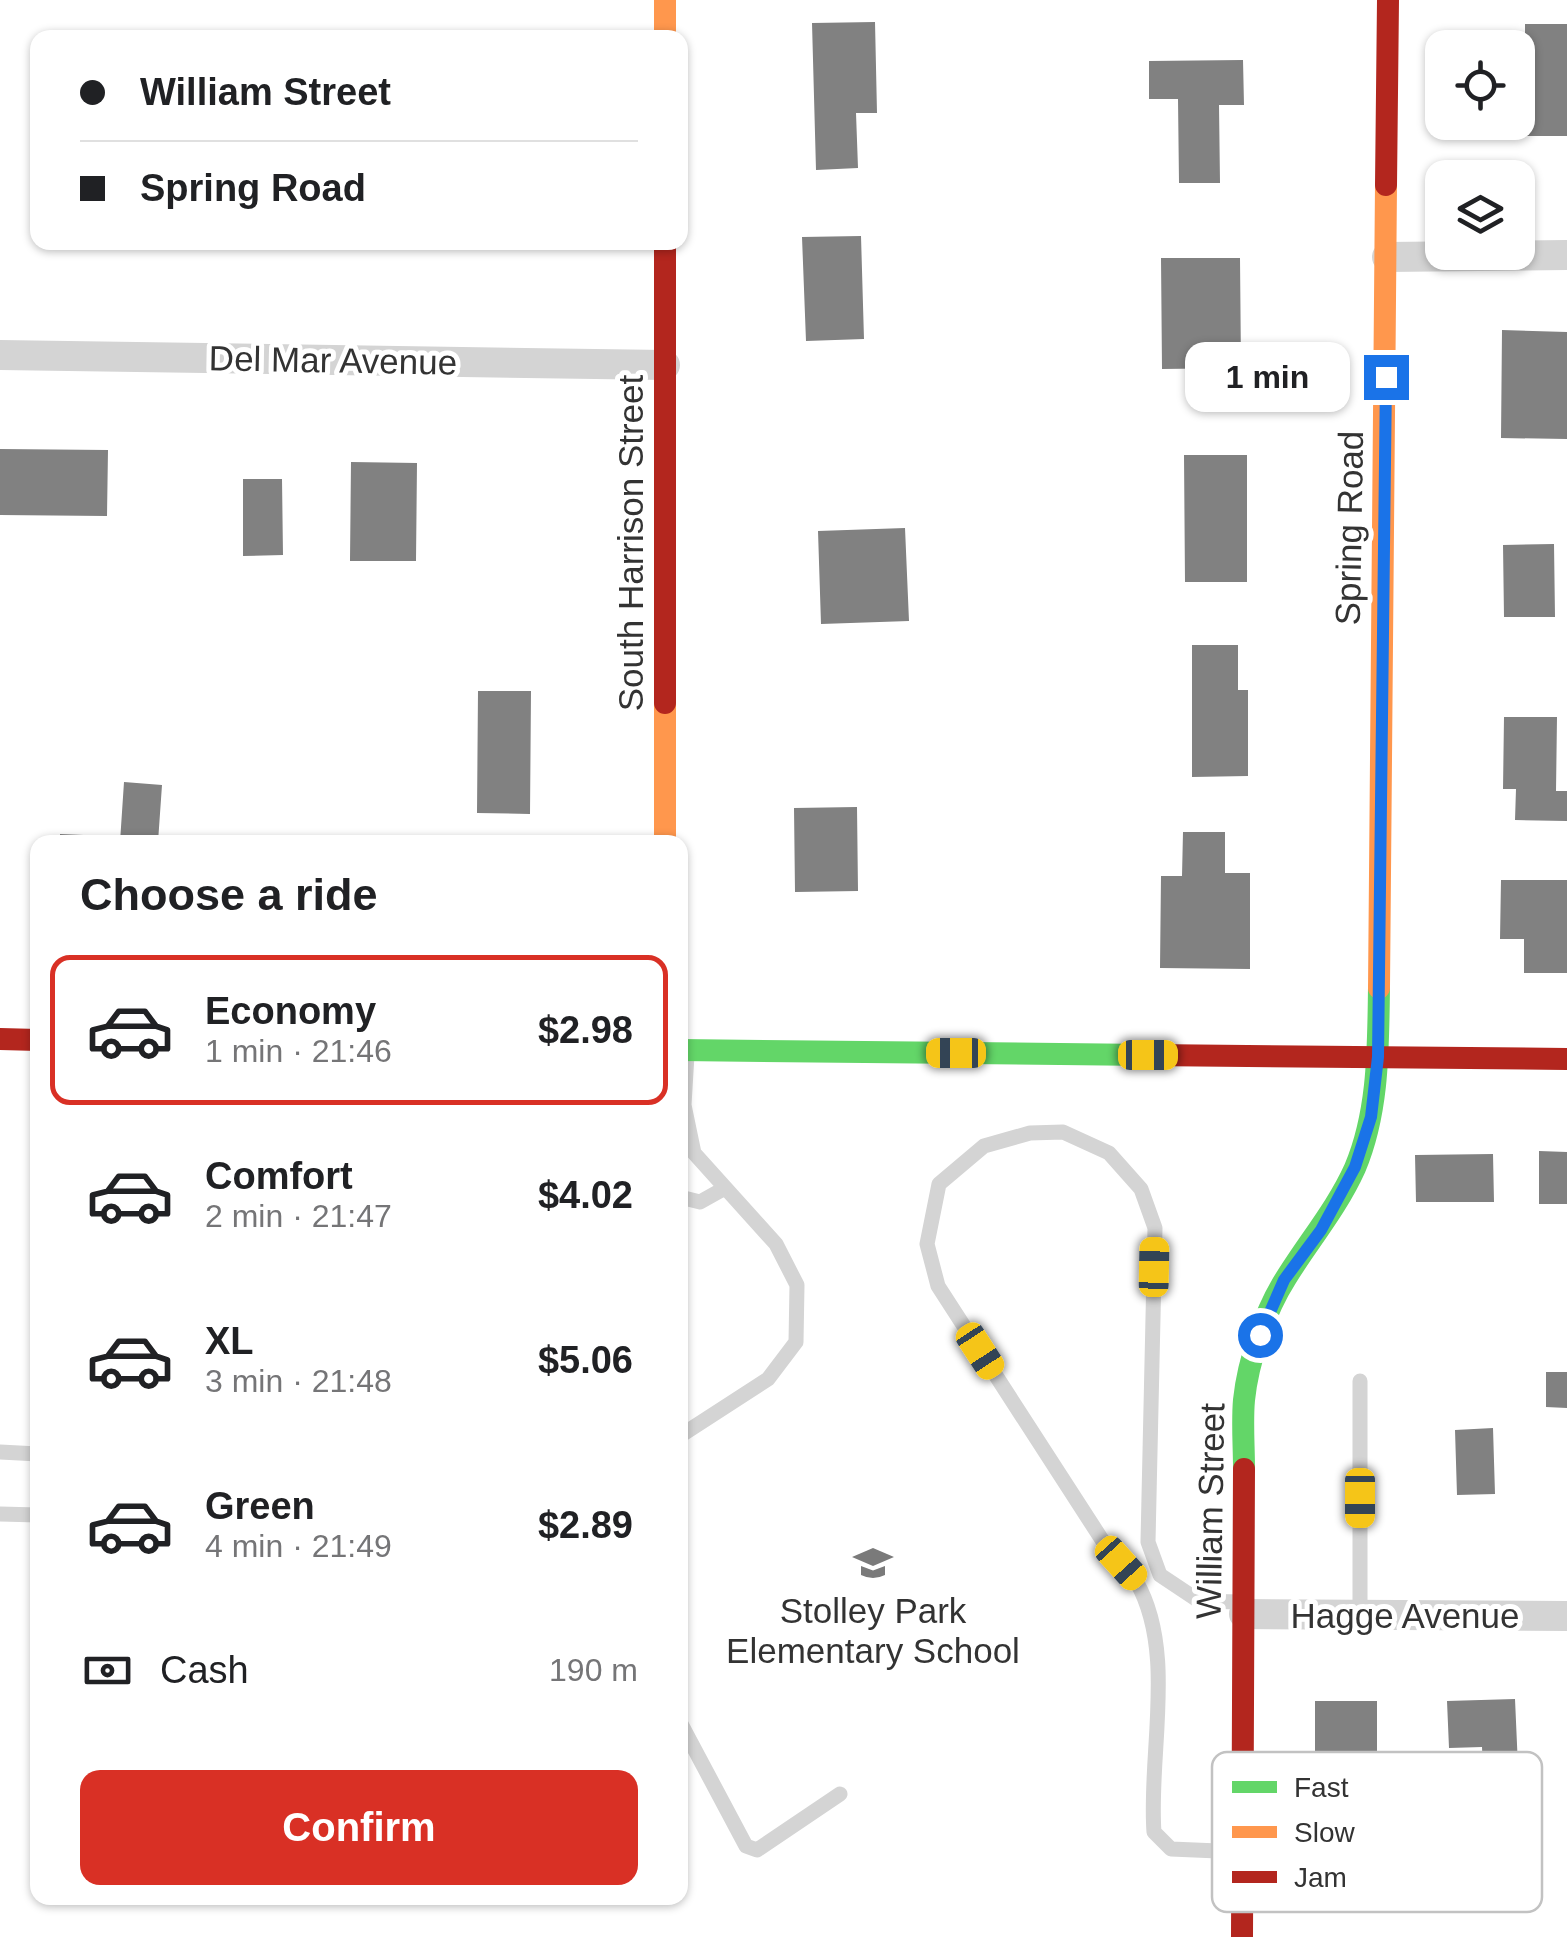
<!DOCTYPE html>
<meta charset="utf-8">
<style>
body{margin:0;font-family:Arial,sans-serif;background:#f2f2f2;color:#202124;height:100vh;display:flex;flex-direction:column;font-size:38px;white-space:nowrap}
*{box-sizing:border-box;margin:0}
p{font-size:32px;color:#757577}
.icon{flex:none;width:55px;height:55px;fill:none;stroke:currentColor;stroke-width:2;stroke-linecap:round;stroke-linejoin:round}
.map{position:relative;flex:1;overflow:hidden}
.panel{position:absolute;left:30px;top:835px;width:658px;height:1070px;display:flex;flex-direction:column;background:#fff;border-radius:20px;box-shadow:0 2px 8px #0004}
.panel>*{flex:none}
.hud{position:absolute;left:30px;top:30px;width:658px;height:220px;border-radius:20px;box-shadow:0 2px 8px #0004;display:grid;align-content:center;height:220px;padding:0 50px;background:#fff}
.controls{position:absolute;left:1425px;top:30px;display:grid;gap:20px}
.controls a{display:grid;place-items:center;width:110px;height:110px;border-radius:20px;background:#fff;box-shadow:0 2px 8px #0004;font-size:50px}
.end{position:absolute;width:45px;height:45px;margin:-22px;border:12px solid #1a73e8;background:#fff;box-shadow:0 0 0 5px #fff}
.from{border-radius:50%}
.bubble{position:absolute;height:70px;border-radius:20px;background:#fff;box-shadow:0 2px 8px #0004;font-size:32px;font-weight:700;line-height:70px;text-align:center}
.car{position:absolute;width:30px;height:60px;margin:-30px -15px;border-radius:12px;box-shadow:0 0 8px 2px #0007;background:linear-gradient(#f5c518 24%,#345 0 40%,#f5c518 0 76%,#345 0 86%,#f5c518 0)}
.hud b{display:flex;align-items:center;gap:35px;height:95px;font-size:38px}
.hud b+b{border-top:2px solid #e0e0e0}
.hud i{width:25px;height:25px;background:#202124}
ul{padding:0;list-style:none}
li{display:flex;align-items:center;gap:30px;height:150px;margin:0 20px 15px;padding:0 30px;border:5px solid transparent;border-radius:20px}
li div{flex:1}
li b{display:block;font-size:38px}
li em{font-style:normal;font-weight:700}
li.selected{border-color:#d93025}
li>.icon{width:90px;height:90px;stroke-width:1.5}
h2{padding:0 50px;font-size:45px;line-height:120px}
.pay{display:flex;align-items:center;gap:25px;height:110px;padding:0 50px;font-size:38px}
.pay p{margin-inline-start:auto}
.primary-button{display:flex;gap:20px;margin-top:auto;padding:20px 50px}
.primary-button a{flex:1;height:115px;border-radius:20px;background:#d93025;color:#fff;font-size:40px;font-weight:700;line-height:115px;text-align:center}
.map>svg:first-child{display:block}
.building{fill:#818181}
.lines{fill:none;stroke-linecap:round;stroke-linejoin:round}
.lane{stroke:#d4d4d4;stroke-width:15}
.street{stroke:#d4d4d4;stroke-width:30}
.fast{stroke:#63d668;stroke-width:22}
.slow{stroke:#ff974d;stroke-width:22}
.jam{stroke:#b3261e;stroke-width:22}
.route{stroke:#1a73e8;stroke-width:12}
.labels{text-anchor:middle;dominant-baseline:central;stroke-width:10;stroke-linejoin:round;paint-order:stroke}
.street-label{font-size:35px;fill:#333;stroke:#fff}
.poi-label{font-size:35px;fill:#333;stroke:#fff}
.key{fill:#fff;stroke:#c2c2c2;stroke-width:2.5}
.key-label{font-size:28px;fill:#333}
</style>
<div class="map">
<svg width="1567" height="1937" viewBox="0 0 1567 1937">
<rect width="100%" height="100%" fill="#fff"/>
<path class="building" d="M875,22L877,113H856L858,168L816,170L812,23Z
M1525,24H1567V136H1525Z
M1243,60L1244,105H1219L1220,183H1179L1178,99H1149V61Z
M861,236L864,339L806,341L802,237Z
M1161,258H1240L1241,368L1162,369Z
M1502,330L1567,332V439L1501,438Z
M0,449L108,450L107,516L0,515Z
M1184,455H1247V582H1185Z
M351,462L417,463L416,561H350Z
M243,479H282L283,555L243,556Z
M905,528L909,621L821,624L818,531Z
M1554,544L1555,617H1504L1503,545Z
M1192,645H1238V690H1248V776L1192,777Z
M478,691H531L530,814L477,813Z
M1504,717H1557L1556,791H1567V821L1515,820L1516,789H1503Z
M124,782L162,785L158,842H120Z
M857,807L858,891L795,892L794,808Z
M1183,832H1225V873H1250V969L1160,968L1161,876H1182Z
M60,834L107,836V842H60Z
M1501,880H1567V973H1524V939H1500Z
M1539,1151L1567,1152V1204H1539Z
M1493,1154L1494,1202H1416L1415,1155Z
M1546,1372H1567V1408L1546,1407Z
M1493,1428L1495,1494L1457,1495L1455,1430Z
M1515,1699L1518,1767L1483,1768L1482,1747L1449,1748L1447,1701Z
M1315,1701H1377V1820H1315Z
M33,1767H38V1827H33Z"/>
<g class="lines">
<path class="lane" d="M680,1197L700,1202L725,1188
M680,1436L768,1379L796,1342L797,1285L776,1244L694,1153L684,1105L687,1055
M0,1452L38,1454
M0,1514L38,1515
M1240,1602L1199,1601L1160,1575L1148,1542L1155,1228L1141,1189L1109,1153L1063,1132L1030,1133L984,1146L939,1184L927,1244L938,1286L1106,1546C1116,1557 1129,1569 1136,1581C1177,1652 1148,1754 1154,1832L1171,1849L1242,1852
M1360,1615V1381
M680,1722L746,1846L757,1850L840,1794"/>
<path class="street" d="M1387,257L1567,255
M0,355L665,365
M1244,1614L1567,1616"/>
<path class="fast" d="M680,1050L1148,1055
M1244,1469C1244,1446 1242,1422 1244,1400C1248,1361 1265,1311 1286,1278C1309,1241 1337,1208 1355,1168C1379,1111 1378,1048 1379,988"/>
<path class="slow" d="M665,0V38
M665,703V842
M1379,988L1386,185"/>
<path class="jam" d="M1386,185L1388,0
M665,242V703
M0,1039L38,1040
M1148,1055L1567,1059
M1242,1937L1244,1469"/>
</g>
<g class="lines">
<path class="route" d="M1260,1335L1284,1280L1321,1230L1355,1167L1371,1117L1378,1057L1386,377"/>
</g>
<defs>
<g id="school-bare" transform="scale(3)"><path d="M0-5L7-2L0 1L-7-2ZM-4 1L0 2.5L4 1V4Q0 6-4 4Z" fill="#7a7a7a" stroke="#fff" stroke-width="2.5" paint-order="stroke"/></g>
</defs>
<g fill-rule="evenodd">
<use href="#school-bare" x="873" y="1563"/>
</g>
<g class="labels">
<g class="street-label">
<text transform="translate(333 360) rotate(1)">Del Mar Avenue</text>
<text transform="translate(1349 528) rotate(-89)">Spring Road</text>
<text transform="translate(630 543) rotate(-90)">South Harrison Street</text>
<text transform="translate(1210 1511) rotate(-89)">William Street</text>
<text x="1405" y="1615">Hagge Avenue</text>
</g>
<g class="poi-label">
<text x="873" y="1610">Stolley Park<tspan x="873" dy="40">Elementary School</tspan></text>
</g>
</g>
<rect x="1212" y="1752" width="330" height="160" rx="15" class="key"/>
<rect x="1232" y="1781" width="45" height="12" fill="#63d668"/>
<rect x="1232" y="1826" width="45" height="12" fill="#ff974d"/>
<rect x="1232" y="1871" width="45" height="12" fill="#b3261e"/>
<g class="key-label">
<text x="1294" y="1797">Fast</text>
<text x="1294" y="1842">Slow</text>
<text x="1294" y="1887">Jam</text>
</g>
</svg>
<div class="controls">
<a><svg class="icon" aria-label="locate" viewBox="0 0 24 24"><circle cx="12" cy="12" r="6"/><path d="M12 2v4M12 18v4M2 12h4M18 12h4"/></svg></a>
<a><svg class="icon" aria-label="layers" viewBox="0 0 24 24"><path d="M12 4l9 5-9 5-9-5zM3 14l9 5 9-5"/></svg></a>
</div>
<i class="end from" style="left:1260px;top:1335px"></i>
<i class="end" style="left:1386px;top:377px"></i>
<div class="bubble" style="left:1185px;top:342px;width:165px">1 min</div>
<i class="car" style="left:956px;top:1053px;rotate:270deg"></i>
<i class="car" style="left:1148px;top:1055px;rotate:90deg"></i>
<i class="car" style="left:1154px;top:1267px;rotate:1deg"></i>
<i class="car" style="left:980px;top:1351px;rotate:147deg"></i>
<i class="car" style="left:1360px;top:1498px;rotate:180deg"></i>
<i class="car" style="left:1121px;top:1563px;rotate:138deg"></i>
<div class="hud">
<b><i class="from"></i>William Street</b>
<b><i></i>Spring Road</b>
</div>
<section class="panel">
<h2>Choose a ride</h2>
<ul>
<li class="selected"><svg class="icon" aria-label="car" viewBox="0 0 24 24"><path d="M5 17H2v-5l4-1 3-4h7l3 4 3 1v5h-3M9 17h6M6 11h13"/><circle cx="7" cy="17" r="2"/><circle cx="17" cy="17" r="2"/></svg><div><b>Economy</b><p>1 min · 21:46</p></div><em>$2.98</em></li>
<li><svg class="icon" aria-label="car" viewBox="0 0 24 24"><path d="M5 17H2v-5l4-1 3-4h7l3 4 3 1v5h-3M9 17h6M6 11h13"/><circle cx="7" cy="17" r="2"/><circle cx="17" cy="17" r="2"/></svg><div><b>Comfort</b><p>2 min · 21:47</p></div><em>$4.02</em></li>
<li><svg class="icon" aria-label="car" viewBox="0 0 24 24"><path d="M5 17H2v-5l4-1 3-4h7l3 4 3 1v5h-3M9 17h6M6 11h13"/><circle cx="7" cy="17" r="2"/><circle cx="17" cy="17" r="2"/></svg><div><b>XL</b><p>3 min · 21:48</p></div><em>$5.06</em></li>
<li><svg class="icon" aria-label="car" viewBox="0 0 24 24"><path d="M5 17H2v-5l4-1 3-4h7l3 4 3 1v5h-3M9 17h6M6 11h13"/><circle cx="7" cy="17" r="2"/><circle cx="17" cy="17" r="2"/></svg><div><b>Green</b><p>4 min · 21:49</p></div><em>$2.89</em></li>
</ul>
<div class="pay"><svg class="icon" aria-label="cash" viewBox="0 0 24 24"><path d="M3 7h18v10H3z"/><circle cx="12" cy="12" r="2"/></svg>Cash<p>190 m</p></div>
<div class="primary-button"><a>Confirm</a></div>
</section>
</div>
